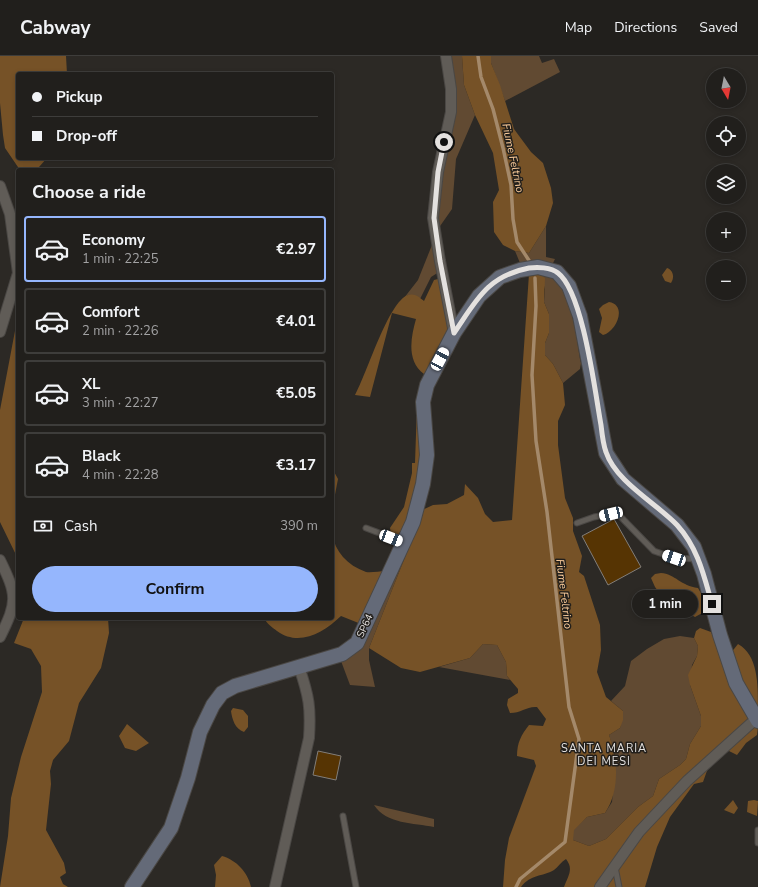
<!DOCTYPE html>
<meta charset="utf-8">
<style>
body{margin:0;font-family:"Nunito Sans",sans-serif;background:#2d2c29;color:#f1f3f6;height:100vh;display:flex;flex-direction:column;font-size:15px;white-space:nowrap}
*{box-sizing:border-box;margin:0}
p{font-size:13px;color:#a2a2a3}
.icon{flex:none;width:22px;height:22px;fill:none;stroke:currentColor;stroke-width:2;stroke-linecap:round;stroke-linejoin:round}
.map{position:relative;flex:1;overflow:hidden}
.panel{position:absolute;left:16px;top:112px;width:318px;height:452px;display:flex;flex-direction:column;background:#211f1c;border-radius:4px;box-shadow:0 2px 6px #0003,0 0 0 1px #3e3d3b}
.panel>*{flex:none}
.guide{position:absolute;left:16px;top:16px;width:318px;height:88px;border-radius:4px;box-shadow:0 2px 6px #0003,0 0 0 1px #3e3d3b;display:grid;align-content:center;height:88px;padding:0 16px;background:#211f1c}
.needle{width:26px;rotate:170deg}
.fabs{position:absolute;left:706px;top:12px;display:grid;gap:8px}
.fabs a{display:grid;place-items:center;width:40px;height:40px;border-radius:50%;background:#211f1c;box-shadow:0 2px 6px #0003,0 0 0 1px #3e3d3b;font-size:20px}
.end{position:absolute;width:18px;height:18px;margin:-9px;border:5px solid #e4e1df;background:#111;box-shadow:0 0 0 2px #111}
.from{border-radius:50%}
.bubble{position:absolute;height:28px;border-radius:14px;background:#211f1c;box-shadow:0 2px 6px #0003,0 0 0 1px #3e3d3b;font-size:13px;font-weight:700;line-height:28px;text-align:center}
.car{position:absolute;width:12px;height:24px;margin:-12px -6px;border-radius:5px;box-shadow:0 0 3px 1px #0007;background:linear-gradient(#fff 24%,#345 0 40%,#fff 0 76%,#345 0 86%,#fff 0)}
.guide b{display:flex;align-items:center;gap:14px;height:38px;font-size:15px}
.guide b+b{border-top:1px solid #3e3d3b}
.guide i{width:10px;height:10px;background:#f1f3f6}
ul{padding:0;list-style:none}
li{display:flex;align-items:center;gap:12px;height:66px;margin:0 8px 6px;padding:0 8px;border:2px solid #3e3d3b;border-radius:4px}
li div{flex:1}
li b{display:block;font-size:15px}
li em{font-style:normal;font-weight:700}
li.current{border-color:#95b6fd}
li>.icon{width:36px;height:36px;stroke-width:1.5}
h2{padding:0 16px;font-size:18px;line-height:48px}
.pay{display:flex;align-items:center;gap:10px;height:44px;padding:0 16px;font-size:15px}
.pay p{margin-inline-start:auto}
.action{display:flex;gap:8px;margin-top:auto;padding:8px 16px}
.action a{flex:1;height:46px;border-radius:24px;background:#95b6fd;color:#111;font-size:16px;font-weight:700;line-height:46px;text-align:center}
header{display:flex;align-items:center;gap:24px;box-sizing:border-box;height:56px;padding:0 20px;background:#211f1c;border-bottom:1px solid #3e3d3b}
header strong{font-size:19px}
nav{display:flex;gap:22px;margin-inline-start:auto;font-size:14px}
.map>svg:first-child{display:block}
.green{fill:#614a32}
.forest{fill:#765227}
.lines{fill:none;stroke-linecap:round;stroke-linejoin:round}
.stream{stroke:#a4896a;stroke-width:3.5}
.building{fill:#563403;stroke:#827e7a}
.lane-casing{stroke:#4a4744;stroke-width:7}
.street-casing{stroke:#4a4744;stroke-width:12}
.secondary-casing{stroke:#4a4744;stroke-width:16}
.lane{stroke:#605c57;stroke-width:5}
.street{stroke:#605c57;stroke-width:10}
.secondary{stroke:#646a78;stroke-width:14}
.route{stroke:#e4e1df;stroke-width:5}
.labels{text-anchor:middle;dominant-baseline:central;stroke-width:3;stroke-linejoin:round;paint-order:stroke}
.street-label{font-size:10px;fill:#e4e1df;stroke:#221f1b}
.water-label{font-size:11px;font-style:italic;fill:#ffcf9c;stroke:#221f1b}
.neighbourhood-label{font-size:11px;letter-spacing:1px;fill:#e4e1df;stroke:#221f1b}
</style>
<header>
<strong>Cabway</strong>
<nav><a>Map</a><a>Directions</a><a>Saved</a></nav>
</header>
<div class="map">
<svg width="758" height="831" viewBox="0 0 758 831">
<rect width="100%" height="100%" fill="#2c2925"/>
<path class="green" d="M452,0H462L464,29L475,59L456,103L452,153L438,173L439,131Z
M491,0H539L542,7L554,3L560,16L505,45L491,7Z
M546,170V201L555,203L553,207H520L515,195L529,197Z
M432,189L439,216L431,221L420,243L408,239L404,242L418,224Z
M541,219C572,219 576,283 581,307L580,313L563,327L553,308L545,299V287L549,277V258L544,246L545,233Z
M413,481L369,592V604L375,631L350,629L341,605L357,596L369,579Z
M680,580L694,582L698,590L697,600L692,609L690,629L701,660V670L690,688L686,703L680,709L659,723L653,740L638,751L606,783L589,790L573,784V774L587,761L605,757L612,746L616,703L609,679L620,672L623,655L611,645L625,630L631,605L647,593L664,583Z
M483,588L497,589L506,606L507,620L510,624L439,611L470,602Z
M374,749L434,763V771C414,767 386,768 374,749Z"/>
<path class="forest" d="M0,0H66L67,18H18V102H47L39,111L20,114L5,92L3,79L0,47Z
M462,0H491V7L500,29L514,73L531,96L543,107L551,132L553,147L546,170L529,197L515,195L503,189L494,176L493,146L499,134L493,97L475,59L464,29Z
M667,212C673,214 675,221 671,227L665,225L662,219Z
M529,218L541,219L545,222L544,246L549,258V277L545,287V299L553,308L563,327L565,349L558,365V389L565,442L573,462V475L582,500L579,516L584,520L600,569L601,594L597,616L606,641L623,655V664L620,672L609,679C618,703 620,735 605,757L587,761L574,774L573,784L589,790L606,783L638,751L653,740L659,723L680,709L686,703L690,688L701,670V660L690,629L688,619L697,600L698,590L694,582L696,575L700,572L711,576L758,671L757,679L746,687L737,699L727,694L708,712L703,726L694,728L670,761L657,791L645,831H564C568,820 574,813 566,803C561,806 558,811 554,814C542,821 531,818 521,831H503L505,804L509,782L536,710L534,704L517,700C517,687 521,679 529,669L543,670L546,663L537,651C527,650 521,657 510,657L507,649L508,643L518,637V633L507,620L506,606L497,589L483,588L470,602L420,616L401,612L369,592L413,481L418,456L433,449L447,448L464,439L465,428L478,442L485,458L493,466L512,464Z
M438,223L451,277L424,318C406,305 411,281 416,263L392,257L370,341L355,339C367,318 388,246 408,239C415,237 419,241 424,245L434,224Z
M609,246C628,249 616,276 603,279L599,276L602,262L599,253L603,249Z
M18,259V503L0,466V354Z
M417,349L424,426L398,483L391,478L390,472L404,451L412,417V407H415Z
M332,412L338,423L332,454Z
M332,477C335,496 347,509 366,516C371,517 380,515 385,515L361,568L341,560C323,577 299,591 277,575C272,571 267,568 264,562H332Z
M661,517C675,518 681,530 698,532L702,539L704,556L695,561L679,552L669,542L661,539L655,531L651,522L655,518Z
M24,562H108L109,577L101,612L79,647L69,685L53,704L50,715L51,728L46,774L64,807L66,817L60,821L63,828L68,831H0L8,780L11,742L21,701L42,636L41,610L31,593L14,587Z
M738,588C758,599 758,628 758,651L756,653L730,598Z
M233,652L243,654L248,660V671L244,676C235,673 232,663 231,655Z
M127,668L149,687L136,695L125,692L119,680Z
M733,744L738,752L734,758L724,754Z
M754,744L758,745L757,760L747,756L748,745Z
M222,800C236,804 248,816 251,831H215L216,819L214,809Z"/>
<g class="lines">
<path class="stream" d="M478,0L481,21L493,53L503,92L511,129L513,163L517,186L530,206
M516,831L520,823L565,786L579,683L569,651L547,456L536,385L532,319L536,250L535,222"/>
</g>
<path class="building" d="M614,463L641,511L608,529L582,480Z
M318,695L341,700L336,724L313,719Z"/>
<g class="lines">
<g class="lane-casing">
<path id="lane" d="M577,467L594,461L617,457L654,495L674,502L697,503
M366,472L403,486
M343,760L356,831
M758,774V787
M615,811L619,831"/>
</g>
<g class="street-casing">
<path id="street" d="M446,0L451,33V56L438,116L433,162L440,205L454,277
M0,130L10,158L18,217L0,276
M0,504C17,539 18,545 0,581
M275,831L309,682C311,652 309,640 299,611
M600,831L639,776L687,725L758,661"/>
</g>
<g class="secondary-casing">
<path id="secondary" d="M132,831L171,772L188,722L200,676L213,649L222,637L235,630L342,598L357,587L413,466L423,428L427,399L423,346L427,329L454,277L479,240L500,221L520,214L538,211L557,216L569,230L580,260L606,397L623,423L677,469L694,491L704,518L720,579L736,627L758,665"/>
</g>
<use href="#lane" class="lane"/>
<use href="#street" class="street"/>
<use href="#secondary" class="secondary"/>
</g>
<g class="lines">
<path class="route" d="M444,86L438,116L434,162L440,205L454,277C476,245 487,220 529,212C537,211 551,211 558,217C583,236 595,336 601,369C602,378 603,388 606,396C616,426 656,447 677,469C698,492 704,520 712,548"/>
</g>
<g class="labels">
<g class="street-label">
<text transform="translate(365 570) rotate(-65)">SP64</text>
</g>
<g class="water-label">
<text transform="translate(513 102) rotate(78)">Fiume Feltrino</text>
<text transform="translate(564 538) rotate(83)">Fiume Feltrino</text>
</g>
<g class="neighbourhood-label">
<text x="604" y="692">SANTA MARIA<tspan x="604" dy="13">DEI MESI</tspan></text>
</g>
</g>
</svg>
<div class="fabs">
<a><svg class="needle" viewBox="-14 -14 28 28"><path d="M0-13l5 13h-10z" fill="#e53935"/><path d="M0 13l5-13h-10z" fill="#a2a2a3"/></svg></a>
<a><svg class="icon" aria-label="locate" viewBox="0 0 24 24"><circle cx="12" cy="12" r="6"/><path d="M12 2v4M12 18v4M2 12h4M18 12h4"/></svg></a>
<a><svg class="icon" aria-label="layers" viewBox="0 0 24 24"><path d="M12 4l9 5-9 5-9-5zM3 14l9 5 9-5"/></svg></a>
<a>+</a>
<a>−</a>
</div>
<i class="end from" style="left:444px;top:86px"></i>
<i class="end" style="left:712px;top:548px"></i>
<div class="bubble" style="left:632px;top:534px;width:66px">1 min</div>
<i class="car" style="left:440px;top:303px;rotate:28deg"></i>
<i class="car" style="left:611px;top:458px;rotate:257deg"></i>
<i class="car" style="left:391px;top:482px;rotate:111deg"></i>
<i class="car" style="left:674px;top:502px;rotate:289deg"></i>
<div class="guide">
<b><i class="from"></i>Pickup</b>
<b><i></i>Drop-off</b>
</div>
<section class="panel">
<h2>Choose a ride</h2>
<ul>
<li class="current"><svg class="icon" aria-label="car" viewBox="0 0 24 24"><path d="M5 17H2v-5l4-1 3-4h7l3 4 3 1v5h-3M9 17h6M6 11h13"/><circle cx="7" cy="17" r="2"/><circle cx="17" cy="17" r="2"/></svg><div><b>Economy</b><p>1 min · 22:25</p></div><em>€2.97</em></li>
<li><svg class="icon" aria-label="car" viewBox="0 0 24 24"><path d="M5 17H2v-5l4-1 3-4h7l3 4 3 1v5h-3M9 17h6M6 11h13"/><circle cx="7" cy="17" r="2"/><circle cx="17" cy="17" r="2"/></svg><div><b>Comfort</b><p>2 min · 22:26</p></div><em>€4.01</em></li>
<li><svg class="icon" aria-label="car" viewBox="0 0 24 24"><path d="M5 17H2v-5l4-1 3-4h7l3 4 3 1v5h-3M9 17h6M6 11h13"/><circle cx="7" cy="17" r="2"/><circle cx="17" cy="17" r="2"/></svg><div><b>XL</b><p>3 min · 22:27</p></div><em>€5.05</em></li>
<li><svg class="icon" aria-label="car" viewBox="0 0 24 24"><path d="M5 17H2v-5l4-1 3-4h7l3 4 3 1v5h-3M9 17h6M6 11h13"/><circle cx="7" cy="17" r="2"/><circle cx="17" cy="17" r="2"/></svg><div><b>Black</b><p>4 min · 22:28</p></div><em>€3.17</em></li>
</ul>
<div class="pay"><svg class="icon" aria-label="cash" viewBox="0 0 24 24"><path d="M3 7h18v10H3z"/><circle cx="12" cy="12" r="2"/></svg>Cash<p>390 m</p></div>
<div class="action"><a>Confirm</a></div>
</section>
</div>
